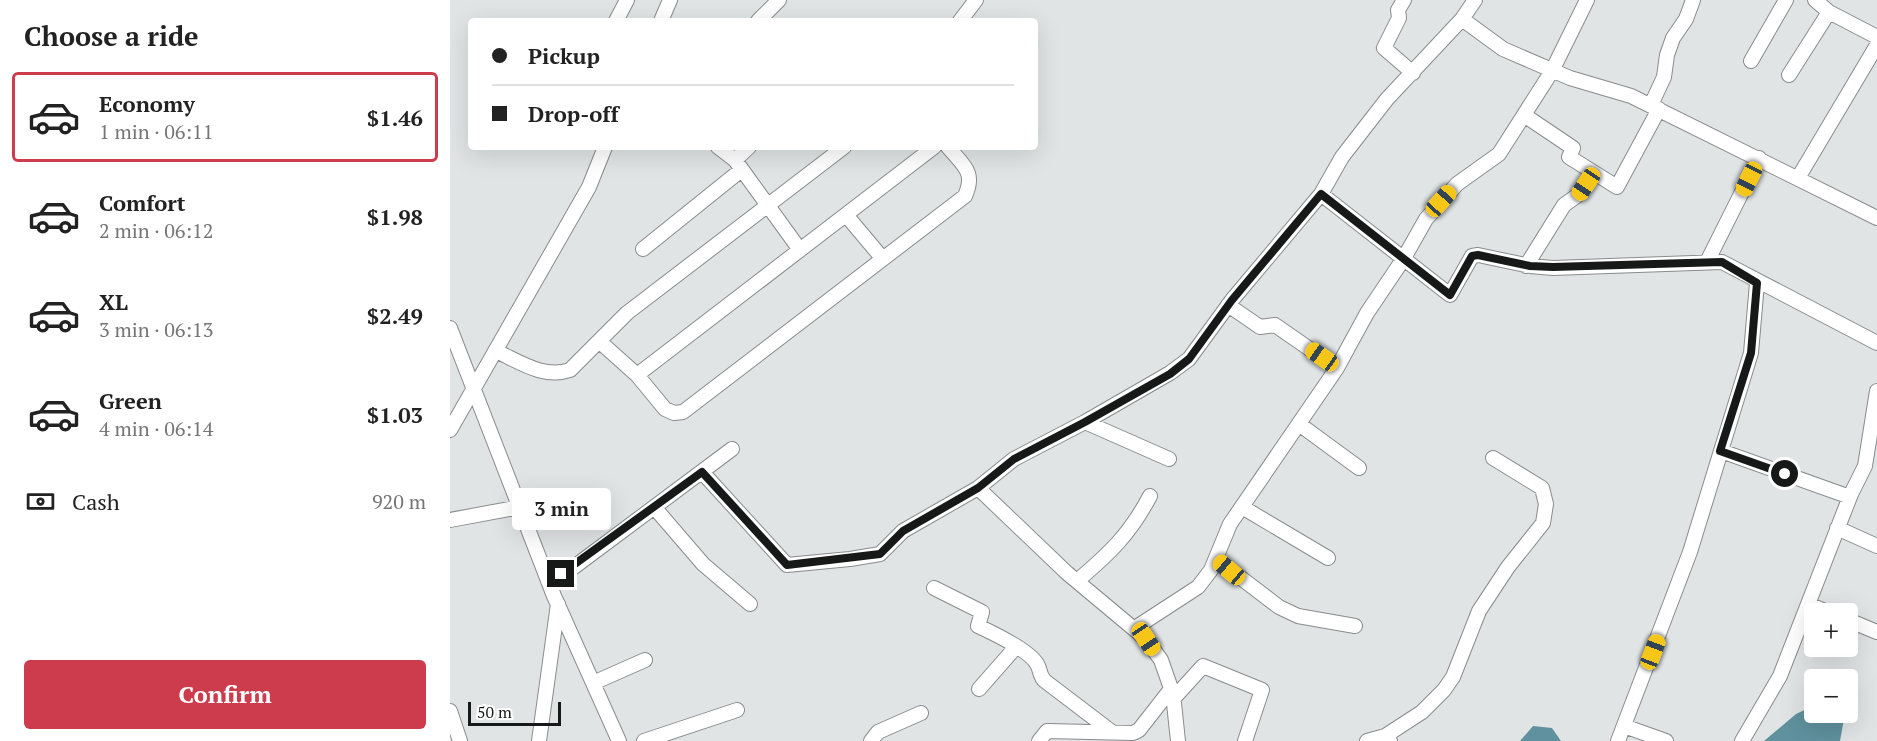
<!DOCTYPE html>
<meta charset="utf-8">
<style>
body{margin:0;font-family:"PT Serif",serif;background:#f6f6f6;color:#222;height:100vh;display:flex;flex-direction:column;font-size:22px;white-space:nowrap}
*{box-sizing:border-box;margin:0}
p{font-size:20px;color:#767676}
.icon{flex:none;width:33px;height:33px;fill:none;stroke:currentColor;stroke-width:2;stroke-linecap:round;stroke-linejoin:round}
.map{position:relative;flex:1;overflow:hidden}
.details{display:flex;flex-direction:column;background:#fff;width:450px}
.details>*{flex:none}
.top-card{position:absolute;left:18px;top:18px;width:570px;height:132px;border-radius:6px;box-shadow:0 6px 24px #0002;display:grid;align-content:center;height:132px;padding:0 24px;background:#fff}
.tools{position:absolute;left:1354px;top:603px;display:grid;gap:12px}
.tools a{display:grid;place-items:center;width:54px;height:54px;border-radius:6px;background:#fff;box-shadow:0 6px 24px #0002;font-size:30px}
.scale{position:absolute;left:18px;bottom:15px;width:93px;box-sizing:border-box;padding-left:6px;border:3px solid #171818;border-top:0;font-size:16px;line-height:21px;white-space:nowrap;color:#171818;-webkit-text-stroke:4px #fff;paint-order:stroke}
.end{position:absolute;width:27px;height:27px;margin:-14px;border:8px solid #171818;background:#fff;box-shadow:0 0 0 3px #fff}
.from{border-radius:50%}
.bubble{position:absolute;height:42px;border-radius:6px;background:#fff;box-shadow:0 6px 24px #0002;font-size:20px;font-weight:600;line-height:42px;text-align:center}
.car{position:absolute;width:18px;height:36px;margin:-18px -9px;border-radius:8px;box-shadow:0 0 4px 2px #0007;background:linear-gradient(#f5c518 24%,#345 0 40%,#f5c518 0 76%,#345 0 86%,#f5c518 0)}
.top-card b{display:flex;align-items:center;gap:21px;height:57px;font-size:22px}
.top-card b+b{border-top:2px solid #e0e0e0}
.top-card i{width:15px;height:15px;background:#222}
ul{padding:0;list-style:none}
li{display:flex;align-items:center;gap:18px;height:90px;margin:0 12px 9px;padding:0 12px;border:3px solid transparent;border-radius:6px}
li div{flex:1}
li b{display:block;font-size:22px}
li em{font-style:normal;font-weight:600}
li.active{border-color:#cd3c4d}
li>.icon{width:54px;height:54px;stroke-width:1.5}
h2{padding:0 24px;font-size:27px;line-height:72px}
.pay{display:flex;align-items:center;gap:15px;height:66px;padding:0 24px;font-size:22px}
.pay p{margin-inline-start:auto}
.cta{display:flex;gap:12px;margin-top:auto;padding:12px 24px}
.cta a{flex:1;height:69px;border-radius:6px;background:#cd3c4d;color:#fff;font-size:24px;font-weight:600;line-height:69px;text-align:center}
main{display:flex;flex:1;min-height:0}
.map>svg:first-child{display:block}
.water{fill:#5f919e}
.lines{fill:none;stroke-linecap:round;stroke-linejoin:round}
.minor-casing{stroke:#888c8d;stroke-width:16}
.minor{stroke:#fff;stroke-width:14}
.route{stroke:#171818;stroke-width:8}
</style>
<main>
<section class="details">
<h2>Choose a ride</h2>
<ul>
<li class="active"><svg class="icon" aria-label="car" viewBox="0 0 24 24"><path d="M5 17H2v-5l4-1 3-4h7l3 4 3 1v5h-3M9 17h6M6 11h13"/><circle cx="7" cy="17" r="2"/><circle cx="17" cy="17" r="2"/></svg><div><b>Economy</b><p>1 min · 06:11</p></div><em>$1.46</em></li>
<li><svg class="icon" aria-label="car" viewBox="0 0 24 24"><path d="M5 17H2v-5l4-1 3-4h7l3 4 3 1v5h-3M9 17h6M6 11h13"/><circle cx="7" cy="17" r="2"/><circle cx="17" cy="17" r="2"/></svg><div><b>Comfort</b><p>2 min · 06:12</p></div><em>$1.98</em></li>
<li><svg class="icon" aria-label="car" viewBox="0 0 24 24"><path d="M5 17H2v-5l4-1 3-4h7l3 4 3 1v5h-3M9 17h6M6 11h13"/><circle cx="7" cy="17" r="2"/><circle cx="17" cy="17" r="2"/></svg><div><b>XL</b><p>3 min · 06:13</p></div><em>$2.49</em></li>
<li><svg class="icon" aria-label="car" viewBox="0 0 24 24"><path d="M5 17H2v-5l4-1 3-4h7l3 4 3 1v5h-3M9 17h6M6 11h13"/><circle cx="7" cy="17" r="2"/><circle cx="17" cy="17" r="2"/></svg><div><b>Green</b><p>4 min · 06:14</p></div><em>$1.03</em></li>
</ul>
<div class="pay"><svg class="icon" aria-label="cash" viewBox="0 0 24 24"><path d="M3 7h18v10H3z"/><circle cx="12" cy="12" r="2"/></svg>Cash<p>920 m</p></div>
<div class="cta"><a>Confirm</a></div>
</section>
<div class="map">
<svg width="1427" height="741" viewBox="0 0 1427 741">
<rect width="100%" height="100%" fill="#e0e4e5"/>
<path class="water" d="M1365,705V712L1395,713L1390,741H1314L1346,714Z
M1083,726L1102,728L1111,741H1070Z"/>
<g class="lines">
<g class="minor-casing">
<path id="minor" d="M954,0L948,10L949,18L934,48L963,73
M1365,0L1379,12L1427,37
M1012,19L1053,49L1120,78L1181,96L1427,218
M166,21L177,0
M211,21L220,0
M308,21L329,0
M510,21L526,0
M1301,61L1336,0
M1339,75L1379,12
M1201,105L1214,77L1217,55L1223,38L1236,19L1243,0
M1074,115L1123,148L1119,157L1167,187L1209,109
M268,147L285,160L350,250
M285,160L299,147
M1348,178L1427,45
M871,194L1000,295L1022,256L1028,255L1080,266L1103,268L1272,262L1427,343
M396,215L433,259
M193,249L290,171
M1257,262L1309,158
M1076,266L1114,205L1128,195L1143,172
M778,305L810,327L825,325L887,368
M0,328L104,596L169,741
M149,341L187,375L215,409L224,413L233,412L515,196C526,172 513,165 498,147
M46,351C70,362 94,379 120,370L177,313L394,147
M187,375L484,147
M635,422L719,459
M849,424L909,468
M0,430L139,187L155,147
M1271,451L1400,497
M252,472L337,565L400,559L430,554L453,531L528,488L564,459L635,422L720,373L739,359L782,300L871,194L892,157L937,99L1012,19L1025,0
M528,488L617,573L696,639L711,660L723,694L728,741
M204,507L253,564L300,604
M792,507L878,558
M0,520L70,507
M1387,528L1427,546
M766,559L829,607L848,616L905,626
M98,581L124,567L282,449
M627,581C660,553 680,534 700,496
M484,588L532,612L528,626C543,633 579,650 587,664C591,670 589,676 595,681L662,732
M1358,604L1382,614
M1398,620L1427,632
M685,628L748,587L761,570L780,524L887,368L917,313L954,258L976,219L1007,184L1049,154L1102,71L1137,0
M143,683L195,660
M529,689L566,647
M723,699L753,666L812,690L795,741
M0,711L10,741
M1174,726L1216,741
M935,736L972,712L994,690L1003,677L1029,611L1058,567L1093,523L1096,504L1092,488L1043,458
M89,741L108,604
M194,741L287,710
M421,741L428,732L471,713
M589,741L597,731L683,733L689,730L721,689
M917,741L935,736L940,741
M1168,741L1240,552L1301,353L1307,283
M1292,741L1330,676L1401,494L1415,466L1427,391"/>
</g>
<use href="#minor" class="minor"/>
</g>
<g class="lines">
<path class="route" d="M111,574L252,472L337,565L430,554L453,531L528,488L564,459L635,422L720,374L739,359L782,300L871,194L1000,295L1022,256L1028,255L1080,266L1103,267L1272,262L1307,283L1301,353L1270,451L1335,474"/>
</g>
</svg>
<div class="tools">
<a>+</a>
<a>−</a>
</div>
<div class="scale">50 m</div>
<i class="end from" style="left:1335px;top:474px"></i>
<i class="end" style="left:111px;top:574px"></i>
<div class="bubble" style="left:62px;top:488px;width:99px">3 min</div>
<i class="car" style="left:1299px;top:179px;rotate:206deg"></i>
<i class="car" style="left:1136px;top:184px;rotate:214deg"></i>
<i class="car" style="left:991px;top:201px;rotate:42deg"></i>
<i class="car" style="left:872px;top:357px;rotate:305deg"></i>
<i class="car" style="left:779px;top:570px;rotate:310deg"></i>
<i class="car" style="left:696px;top:639px;rotate:146deg"></i>
<i class="car" style="left:1203px;top:652px;rotate:21deg"></i>
<div class="top-card">
<b><i class="from"></i>Pickup</b>
<b><i></i>Drop-off</b>
</div>
</div>
</main>
